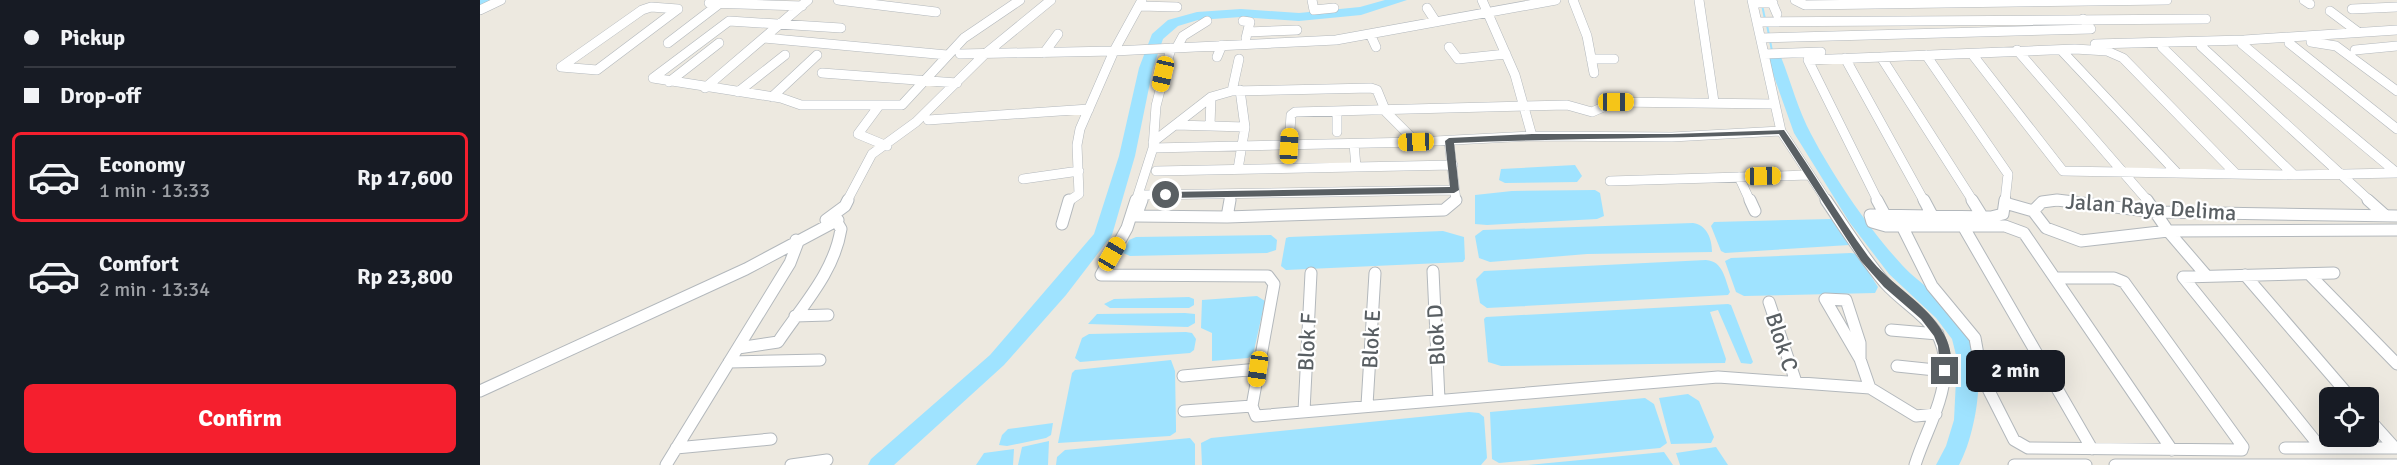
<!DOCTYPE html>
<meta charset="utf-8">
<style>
body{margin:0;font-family:Signika,sans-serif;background:#242831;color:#f1f3f6;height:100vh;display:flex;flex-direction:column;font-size:22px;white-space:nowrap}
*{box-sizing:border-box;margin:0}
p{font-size:20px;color:#9ea1a6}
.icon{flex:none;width:33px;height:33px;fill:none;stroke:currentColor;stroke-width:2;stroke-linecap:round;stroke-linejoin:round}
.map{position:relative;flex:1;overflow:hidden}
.side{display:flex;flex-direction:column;background:#171b24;width:480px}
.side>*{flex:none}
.banner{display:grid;align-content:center;height:132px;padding:0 24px;background:#171b24}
.fabs{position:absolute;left:1839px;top:387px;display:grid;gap:12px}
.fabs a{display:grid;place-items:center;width:60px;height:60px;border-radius:9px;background:#171b24;box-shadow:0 6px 24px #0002;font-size:30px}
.end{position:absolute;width:27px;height:27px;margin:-14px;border:8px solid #595f63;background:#fff;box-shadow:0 0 0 3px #fff}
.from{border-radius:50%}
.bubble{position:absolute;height:42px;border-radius:9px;background:#171b24;box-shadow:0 6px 24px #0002;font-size:20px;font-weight:700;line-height:42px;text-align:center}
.car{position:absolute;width:18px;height:36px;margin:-18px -9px;border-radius:8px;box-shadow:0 0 4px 2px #0007;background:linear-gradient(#f5c518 24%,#345 0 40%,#f5c518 0 76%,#345 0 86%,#f5c518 0)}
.banner b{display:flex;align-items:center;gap:21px;height:57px;font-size:22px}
.banner b+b{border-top:2px solid #363941}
.banner i{width:15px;height:15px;background:#f1f3f6}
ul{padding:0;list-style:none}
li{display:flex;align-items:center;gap:18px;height:90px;margin:0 12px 9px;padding:0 12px;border:3px solid transparent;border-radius:9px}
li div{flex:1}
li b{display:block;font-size:22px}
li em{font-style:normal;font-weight:700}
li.selected{border-color:#f51f2e}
li>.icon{width:54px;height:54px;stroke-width:1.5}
.primary-button{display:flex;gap:12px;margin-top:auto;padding:12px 24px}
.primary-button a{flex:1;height:69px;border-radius:9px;background:#f51f2e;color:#fff;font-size:24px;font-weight:700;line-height:69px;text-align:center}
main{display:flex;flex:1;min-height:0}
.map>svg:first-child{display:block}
.water{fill:#9fe3ff}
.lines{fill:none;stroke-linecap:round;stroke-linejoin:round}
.stream{stroke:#9fe3ff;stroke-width:2}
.river{fill:#9fe3ff;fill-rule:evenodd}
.minor-far1-casing{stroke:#b3b8bc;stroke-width:10}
.minor-casing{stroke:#b3b8bc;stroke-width:13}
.minor-far1{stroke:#fff;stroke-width:9}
.minor{stroke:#fff;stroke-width:11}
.route{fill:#595f63}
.labels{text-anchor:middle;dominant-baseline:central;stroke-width:4.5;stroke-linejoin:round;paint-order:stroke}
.street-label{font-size:22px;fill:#595f63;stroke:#fff}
</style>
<main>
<section class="side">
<div class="banner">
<b><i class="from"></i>Pickup</b>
<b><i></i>Drop-off</b>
</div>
<ul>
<li class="selected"><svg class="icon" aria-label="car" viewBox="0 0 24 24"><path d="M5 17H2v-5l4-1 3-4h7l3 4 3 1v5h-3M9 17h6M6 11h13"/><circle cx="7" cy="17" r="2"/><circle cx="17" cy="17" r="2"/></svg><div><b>Economy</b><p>1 min · 13:33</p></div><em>Rp 17,600</em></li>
<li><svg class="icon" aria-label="car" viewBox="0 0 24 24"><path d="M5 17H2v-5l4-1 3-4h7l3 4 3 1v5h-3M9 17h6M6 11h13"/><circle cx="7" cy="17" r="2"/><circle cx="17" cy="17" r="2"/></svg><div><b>Comfort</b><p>2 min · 13:34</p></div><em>Rp 23,800</em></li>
</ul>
<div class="primary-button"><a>Confirm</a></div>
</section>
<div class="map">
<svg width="1917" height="465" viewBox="0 0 1917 465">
<rect width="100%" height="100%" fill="#ede9e0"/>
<path class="water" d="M1095,165L1102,176L1097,182L1025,183L1019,180L1021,169Z
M1115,190L1120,193L1124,216L1117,219L1007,225L995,224V195L1032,191Z
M1351,219L1369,245L1245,253L1241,251L1231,226L1234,222Z
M1213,223C1227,225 1232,239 1232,252L1107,254L1010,262L999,258L995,236L1003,230Z
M963,231L984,237L985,259L983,262L806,270L801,266L806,238L809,237Z
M791,235L797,240L796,250L787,253L650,256L643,253L649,240L656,237Z
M1371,253L1377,254L1398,287L1395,293L1264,296L1256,292L1245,261L1251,258Z
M1226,260C1243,261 1245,279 1250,292L1248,295L1007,308L1000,303L996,279L1004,271Z
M777,296L785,301L773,355L768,358L732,361V333L721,328L722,300Z
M709,297L714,299V305L709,308H630L624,304L634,299Z
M1248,304L1251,305L1273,362L1271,364L1261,363L1238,310L1230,312L1246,359L1245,363L1021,366L1008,362L1004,319L1006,317Z
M705,313L715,314V323L708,327L608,324L617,314Z
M706,332L712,333L716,339L714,350L710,353L600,362L595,358L602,338L609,334Z
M691,360L695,371L696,426V432L690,436L578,443L592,373L595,370Z
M1208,394L1219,401L1234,437L1231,443L1191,444L1179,398Z
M1165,398L1174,404L1187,443L1180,448L1019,463L1012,459L1010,412Z
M989,412L999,413L1004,417L1007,458L1001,465H722L721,443L731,438Z
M573,423L571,435L566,438L527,446L519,445L522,435L528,429Z
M710,438L715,444V465H576L577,457L585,450Z
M569,441L568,465H538L542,447Z
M1236,447L1248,465H1200L1196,453Z
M534,449L533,465H496L504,453Z
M1184,452L1193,465H1048Z"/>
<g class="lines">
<path class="stream" d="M1282,5L1285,19
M1287,25L1292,51"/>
<path class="river" d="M0,0H14L0,8Z
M905,0H927L881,15L819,21L761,17L718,20L698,26L683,39L673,68L655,156L632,235L586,295L524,365L414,465H388L391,459L510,355L614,234L639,156L659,68L672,34L688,20L717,12L761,9L819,13L880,7Z
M1294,53L1301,57C1311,82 1318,110 1331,134C1353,176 1389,229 1422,265C1443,288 1479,306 1492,337C1506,370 1496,434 1479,465H1456L1466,446L1474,420L1477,359L1472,339L1456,318L1409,274L1370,223L1314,133L1287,57Z"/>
<g class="minor-far1-casing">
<path id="minor-far1" d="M232,0L229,3L322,6
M358,0L456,12
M832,0L834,10L854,8
M1002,0L1035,75L1052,136
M1093,0L1107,36L1114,73
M1219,0L1234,102
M1272,0L1301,131L1347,201
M1291,0L1297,14
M1315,0L1325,5L1687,0
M1824,0L1830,4
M1273,3H1293
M660,6L697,7
M947,8L956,22
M1872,9L1917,7
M0,10L21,0
M1850,11L1878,32
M763,21L770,22L766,38
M1277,22L1726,19
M361,28L249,21L173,78L301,98L321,105H422L484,38L540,0
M768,32L817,30
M891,36L896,47
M284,38L467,55
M1281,38L1611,29L1603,19
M1831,42L1856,46L1917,91
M188,43L239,4
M1809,43L1917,129
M1615,44L1764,40L1917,30
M1762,44L1917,173
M1721,46L1890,201
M697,47L703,36L727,21
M969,47L978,59L1026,54
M1682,47L1814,175
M1537,50L1668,201
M1581,50L1697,173
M1875,50L1917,46
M564,53L578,34
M480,54L634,51L856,40L1076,0
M1284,54L1341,52
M1492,54L1583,171L1814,175L1917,173
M1446,55L1528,174L1525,201
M737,57L742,45
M1401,57L1493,201
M1365,58L1444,201
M1111,59H1134
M81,67L117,70L198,9
M81,67L162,10L171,7L198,9
M342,73L477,83
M189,82L239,43
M225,88L328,0
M752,91L759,59
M258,92L305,55
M292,97L337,55
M398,107L378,134L407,146
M857,112V132
M448,120L609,109
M696,125L765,127
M730,125L731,97
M969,141L976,201
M673,142L731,97L752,91L891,88L897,90L906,112L936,142
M874,144L876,167
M809,146L811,115L815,112L1087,105L1112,112L1135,102L1293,104
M673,148L936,142L1052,136L1192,137L1301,131
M758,169L765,127L760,90
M676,171L973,165
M1259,177L1270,201
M543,179L599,171
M1130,181L1329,175
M367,201L392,154L436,122L505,54L571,0
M589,201L599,194L597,145L600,129L634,51L662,0
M656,201L673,148L676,106L691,48
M662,201L664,195L974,190
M750,201L751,194
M1398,201L1328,60L1595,49L1627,51L1643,58L1755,173
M1568,201H1587"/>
</g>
<g class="minor-casing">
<path id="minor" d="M656,200L647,228L621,275L788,276L794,284L772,406L776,416L1238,377L1390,388L1436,416L1456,414
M662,200L656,216L747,217L964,210L976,200
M1270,200L1275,211
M1346,200C1365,228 1383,257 1405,283C1432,313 1466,321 1465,369C1464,403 1445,433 1435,465
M1397,200L1404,213
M1444,200L1452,215
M1492,200L1502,216
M1525,200L1523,214L1511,217L1390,215L1392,222L1406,226H1525L1544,233L1692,450
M1667,200L1688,231L1725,274
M1888,200L1906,216
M1525,203L1553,211
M1917,216L1676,212L1577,200L1562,202L1553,211L1566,228L1601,241L1688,231L1917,230
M747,217L750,200
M346,220L365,206L368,200
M582,224L589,200
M1422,226L1452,286L1495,338L1502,377L1534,440L1548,448L1762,450L1763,447L1644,282L1634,278H1577
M1483,226L1612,449
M953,271L959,400
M1829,274L1917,364
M1765,275L1871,398
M1345,299L1366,300L1380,343V359Z
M1289,302L1316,382
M315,316L348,315
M1411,330L1458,334
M258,348L298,342C322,306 354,273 361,229L354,217
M1380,359L1390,388
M249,362L340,360
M1417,366L1465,371
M703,376L778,369
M0,391L266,269L358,220
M887,405L895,273
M704,411L772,406
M824,411L831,273
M1888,418L1915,448
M196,448L291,439
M1805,448H1917
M1841,448L1703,277L1854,273
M186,465L310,263L318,242L316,240
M311,465L347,460
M1534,465H1606
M1635,465H1917"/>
</g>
<use href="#minor-far1" class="minor-far1"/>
<use href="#minor" class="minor"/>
</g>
<path class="route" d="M1304,130C1333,171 1358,215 1388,256C1410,285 1447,303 1464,334C1470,345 1474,362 1469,374L1465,375L1460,371L1458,346L1454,336L1441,319L1404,287L1381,261L1299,134C1191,139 1082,138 974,143L979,190L974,193L686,198L681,195L686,192L970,187L965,141L969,138L1052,134H1192Z"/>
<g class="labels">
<g class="street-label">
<text transform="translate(1671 207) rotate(4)">Jalan Raya Delima</text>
<text transform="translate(956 335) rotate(-93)">Blok D</text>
<text transform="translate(891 339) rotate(-87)">Blok E</text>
<text transform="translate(827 342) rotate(-87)">Blok F</text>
<text transform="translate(1302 342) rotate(72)">Blok C</text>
</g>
</g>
</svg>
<div class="fabs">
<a><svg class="icon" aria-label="locate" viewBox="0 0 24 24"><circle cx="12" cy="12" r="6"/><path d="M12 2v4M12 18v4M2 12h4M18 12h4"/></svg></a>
</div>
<i class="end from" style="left:686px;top:195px"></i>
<i class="end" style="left:1465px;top:371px"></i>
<div class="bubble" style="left:1486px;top:350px;width:99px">2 min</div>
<i class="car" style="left:683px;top:74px;rotate:193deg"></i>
<i class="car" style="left:1136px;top:102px;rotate:90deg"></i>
<i class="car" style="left:936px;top:142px;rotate:268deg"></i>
<i class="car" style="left:809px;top:146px;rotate:3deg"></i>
<i class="car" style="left:1283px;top:176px;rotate:89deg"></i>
<i class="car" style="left:632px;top:254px;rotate:30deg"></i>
<i class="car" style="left:778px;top:369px;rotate:188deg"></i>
</div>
</main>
